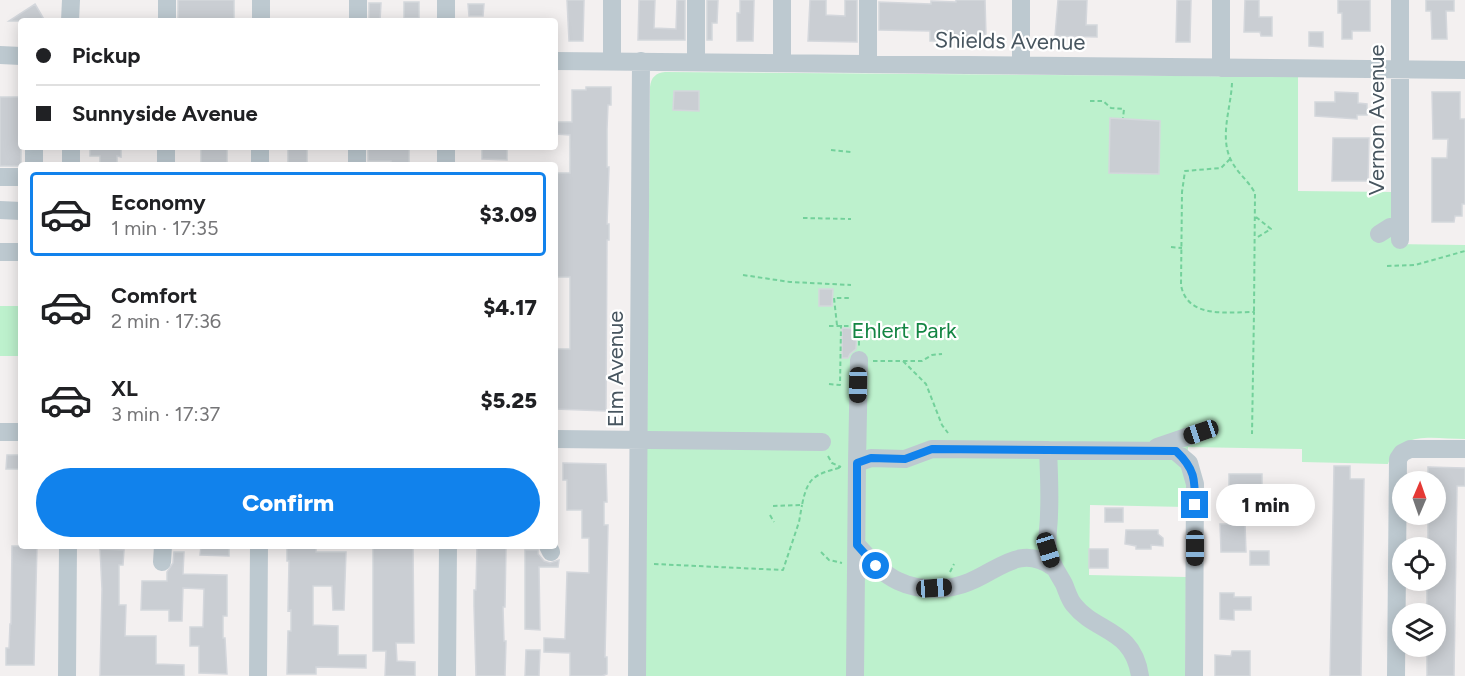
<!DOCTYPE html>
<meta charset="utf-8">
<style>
body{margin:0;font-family:Figtree,sans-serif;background:#f2f2f2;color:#202124;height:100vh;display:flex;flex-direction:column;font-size:22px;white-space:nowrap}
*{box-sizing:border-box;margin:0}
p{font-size:20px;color:#757577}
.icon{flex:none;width:33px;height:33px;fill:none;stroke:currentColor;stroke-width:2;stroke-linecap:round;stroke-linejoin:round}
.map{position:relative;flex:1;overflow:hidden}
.side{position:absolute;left:18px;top:162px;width:540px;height:387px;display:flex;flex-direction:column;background:#fff;border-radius:6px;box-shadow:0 3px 15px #0003}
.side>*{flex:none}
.banner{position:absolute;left:18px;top:18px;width:540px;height:132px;border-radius:6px;box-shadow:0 3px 15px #0003;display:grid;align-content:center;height:132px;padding:0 18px;background:#fff}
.needle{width:39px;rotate:2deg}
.buttons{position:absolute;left:1392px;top:471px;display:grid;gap:12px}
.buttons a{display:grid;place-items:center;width:54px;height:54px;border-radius:50%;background:#fff;box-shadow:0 3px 15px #0003;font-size:30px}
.end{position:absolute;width:27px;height:27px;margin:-14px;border:8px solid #1182ec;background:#fff;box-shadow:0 0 0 3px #fff}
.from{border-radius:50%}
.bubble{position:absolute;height:42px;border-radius:21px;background:#fff;box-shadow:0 3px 15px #0003;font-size:20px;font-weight:800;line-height:42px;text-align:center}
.car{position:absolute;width:18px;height:36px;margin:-18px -9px;border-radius:8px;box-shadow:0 0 4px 2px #0007;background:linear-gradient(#222 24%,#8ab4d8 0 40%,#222 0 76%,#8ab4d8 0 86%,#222 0)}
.banner b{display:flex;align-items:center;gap:21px;height:57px;font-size:22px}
.banner b+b{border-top:2px solid #e0e0e0}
.banner i{width:15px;height:15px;background:#202124}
ul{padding:10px 0 0;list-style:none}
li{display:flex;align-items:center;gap:18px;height:84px;margin:0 12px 9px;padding:0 6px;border:3px solid transparent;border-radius:6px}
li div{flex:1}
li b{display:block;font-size:22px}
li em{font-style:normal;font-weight:800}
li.active{border-color:#1182ec}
li>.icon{width:54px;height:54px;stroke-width:1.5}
.cta{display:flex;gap:12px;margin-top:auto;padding:12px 18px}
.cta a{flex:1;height:69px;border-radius:36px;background:#1182ec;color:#fff;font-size:24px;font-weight:800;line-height:69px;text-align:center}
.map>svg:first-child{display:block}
.green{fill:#bdf1cd}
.building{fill:#caced3;stroke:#d4d7dc;stroke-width:1.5}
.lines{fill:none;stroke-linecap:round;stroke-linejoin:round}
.path{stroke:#73d19b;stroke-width:2;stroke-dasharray:4.5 3;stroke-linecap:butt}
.minor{stroke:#bdc9d0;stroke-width:18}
.route{stroke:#1182ec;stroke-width:8}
.labels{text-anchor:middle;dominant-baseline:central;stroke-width:4.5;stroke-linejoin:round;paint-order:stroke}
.street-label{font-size:22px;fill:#47555f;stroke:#fff}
.park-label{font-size:22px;fill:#138543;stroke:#fff}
</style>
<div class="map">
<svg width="1465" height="676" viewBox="0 0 1465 676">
<rect width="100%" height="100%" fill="#f3f0f0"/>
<path class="green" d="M665,72L1298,77V191L1392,192V244L1465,245V439C1434,439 1400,429 1388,464L1302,462V449L1188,447L1186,507L1090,505L1089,575L1186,577L1185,676H645L650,87C651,77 656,73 665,72Z
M0,306H21V356H0Z"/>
<path class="building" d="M178,0H234V21H178Z
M567,0H584L583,41H569Z
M639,0H655L654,28L676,29L677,0H685V40H638Z
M707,0H718L717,23H712V40H707Z
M740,0H754L753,41H737V13H740Z
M810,0H826V15L845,16V0H857V42L808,41Z
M956,0H985L986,35H975V38L942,37V41H930V31L879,30V2L931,4V1L956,2Z
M1058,0H1087L1086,25H1097V37L1055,36Z
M1177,0H1191L1190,42H1176Z
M1245,0H1259V17H1272V36H1261L1260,32H1244Z
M1338,0H1370V31H1352V39H1342V13H1338Z
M1426,0H1454V11H1446L1447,39H1432L1431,11H1426Z
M404,2H419V18H404Z
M369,3H381L380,21H369Z
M35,4L45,21H9Z
M468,4H484L483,16H469Z
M1309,32H1323V47L1309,46Z
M586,87H611V105H608L607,129V167H609L607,224H609V240H607L606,411L555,409V349H570V277H555V173H570V135L555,134V122H572V90H586Z
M674,91H699V111L673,110Z
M1335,92L1358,93V103L1367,104V115H1357V119L1315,116V102H1335Z
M1432,92H1460V119H1465V204H1462V216H1455L1454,222H1432V158H1447L1448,139H1433Z
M0,97H21V166H0Z
M1110,118L1160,121L1159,174L1109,173Z
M1333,138H1369L1368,181H1332Z
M90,147H121V157L117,156V165H100V156H90Z
M201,147H227V165H201Z
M288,147H307V165H288Z
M377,147H409V165H391V161H368V148Z
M482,147H507V160L482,159Z
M819,289H833L832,306H819Z
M842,328L857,329L856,349L850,354L848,358H842Z
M7,455H21V469H6Z
M563,463L606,464L607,502H604V525H608L605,657H607V674L602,676H570V653L544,652V638L565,639L567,572L589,573V538H582V510H567V480H563Z
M1334,466H1350V479H1364L1361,676H1330Z
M1428,467L1465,468V486H1457L1454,676H1427V646H1436V612H1427V580H1436V548H1428V518H1436V482H1428Z
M1229,474H1262V489H1229Z
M1105,508H1123V522H1105Z
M1220,524H1245L1246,552H1221Z
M1126,530H1158V534L1163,538V546L1151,545V549H1136V546L1125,544Z
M12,546H37L34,665H6V648H9L10,624H11Z
M201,546H229V556L200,555Z
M287,546H316V552H346L344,610H333L332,586H313V625L338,626V655H366V668L316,667V674H287L288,631H291V610L288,611L289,561H287Z
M373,546H413L414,643H396L397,661L415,662V676H385L386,651H373Z
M477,546H506L505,607H503L504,641H506L505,676H476L474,606V590H476Z
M100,549L124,550L123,565H119V605H126L125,636H156V664L184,665V676H100L102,589Z
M1089,549H1108V568H1089Z
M525,550H538V554L544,561L550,563L559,560L558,567H539L540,630L525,629Z
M1250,551H1269V565H1250Z
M174,552H184L183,574L227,575V616H223V638H225L227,674L199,673V646H190V627H203L204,589L183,588L182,621H169V610H141L142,581H167V572L173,563Z
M1220,593H1234V597H1251V610H1234V620L1220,619Z
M526,650H540L539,676H525Z
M1232,651H1250V676H1215V655L1231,656Z"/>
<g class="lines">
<path class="path" d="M1232,83C1231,107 1220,135 1230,158C1236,172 1248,180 1255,193L1254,312
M1090,101H1103L1111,108L1124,109L1123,118
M831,150L851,152
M1230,159L1221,168L1185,171L1182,192L1181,285C1187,319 1228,312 1254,312L1252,434
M1256,217L1271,229L1256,238
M803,218L851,219
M1171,247L1182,248
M1387,266L1415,265L1465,251
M743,275L790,282L851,285
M837,325L834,298H851
M829,326H859V346
M873,361H922L932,355L942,354
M903,361L926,384L942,425L948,433
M829,384L840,385L841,325
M828,456L832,463L841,467
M773,506L802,505C808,476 814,475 842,467
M770,515L774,522
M821,552L829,560L842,563
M654,564L783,570L799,522L802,505
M950,572L954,564"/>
<path class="minor" d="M1400,0V240
M70,21L71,0
M167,21V0
M261,21V0
M358,21V0
M446,21V0
M0,55L21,56
M555,61L1465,70
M612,61V0
M696,62V0
M782,63V0
M868,64V0
M1021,65V0
M1221,68V0
M71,147V165
M446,147V165
M34,165V147
M166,165V147
M260,165V147
M357,165V147
M0,177H21
M0,210L21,211
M1379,234L1390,227L1400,225
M0,252H21
M0,432H21
M555,439L822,442
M1157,447L1201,432
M1048,450C1049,471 1050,492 1049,514C1049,526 1046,539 1048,551C1051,564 1058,573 1064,584C1067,591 1069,599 1074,605C1096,633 1133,628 1140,676
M857,463L859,360
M857,545C869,558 881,573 898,581C919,591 948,591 969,582C999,570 1020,544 1053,567
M548,546L551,552
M162,562L163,546
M67,676L68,546
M258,676L259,546
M447,676L448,546
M637,676L641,61
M855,676L857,463L871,458L905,459L932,449L1175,451L1189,463L1195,484L1194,676
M1396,676L1398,459L1402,453L1410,449H1465"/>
</g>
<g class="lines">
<path class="route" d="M876,566L857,545V463L871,458L905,459L932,449L1176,451C1195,469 1195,479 1195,505"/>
</g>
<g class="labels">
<g class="street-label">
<text transform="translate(1010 41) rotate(1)">Shields Avenue</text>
<text transform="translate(1376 120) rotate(-90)">Vernon Avenue</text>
<text transform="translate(615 369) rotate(-90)">Elm Avenue</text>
</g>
<g class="park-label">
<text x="904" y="330">Ehlert Park</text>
</g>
</g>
</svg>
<div class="buttons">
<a><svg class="needle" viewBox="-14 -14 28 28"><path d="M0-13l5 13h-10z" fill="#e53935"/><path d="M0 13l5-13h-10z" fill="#757577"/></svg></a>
<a><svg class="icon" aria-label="locate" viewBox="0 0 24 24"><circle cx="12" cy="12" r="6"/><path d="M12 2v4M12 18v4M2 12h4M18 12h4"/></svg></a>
<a><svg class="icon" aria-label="layers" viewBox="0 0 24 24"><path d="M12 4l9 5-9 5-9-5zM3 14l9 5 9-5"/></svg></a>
</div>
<i class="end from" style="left:876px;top:566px"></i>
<i class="end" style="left:1195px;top:505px"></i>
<div class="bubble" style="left:1216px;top:484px;width:99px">1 min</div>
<i class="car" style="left:858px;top:385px;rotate:181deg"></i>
<i class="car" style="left:1201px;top:432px;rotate:251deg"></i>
<i class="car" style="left:1195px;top:548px;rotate:180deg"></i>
<i class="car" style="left:1048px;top:550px;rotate:163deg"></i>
<i class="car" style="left:934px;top:588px;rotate:86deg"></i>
<div class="banner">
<b><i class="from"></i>Pickup</b>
<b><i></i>Sunnyside Avenue</b>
</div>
<section class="side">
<ul>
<li class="active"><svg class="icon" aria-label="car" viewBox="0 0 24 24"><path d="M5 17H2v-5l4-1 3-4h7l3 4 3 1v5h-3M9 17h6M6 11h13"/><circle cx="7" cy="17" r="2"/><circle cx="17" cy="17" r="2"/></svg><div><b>Economy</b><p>1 min · 17:35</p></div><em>$3.09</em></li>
<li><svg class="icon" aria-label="car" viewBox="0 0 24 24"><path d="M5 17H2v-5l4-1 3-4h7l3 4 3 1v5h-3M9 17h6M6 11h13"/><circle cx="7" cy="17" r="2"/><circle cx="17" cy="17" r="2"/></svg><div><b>Comfort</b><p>2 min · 17:36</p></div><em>$4.17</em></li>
<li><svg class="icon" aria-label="car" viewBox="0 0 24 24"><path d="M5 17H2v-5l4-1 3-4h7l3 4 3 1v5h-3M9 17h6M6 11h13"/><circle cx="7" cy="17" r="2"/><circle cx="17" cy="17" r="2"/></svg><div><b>XL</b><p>3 min · 17:37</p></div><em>$5.25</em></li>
</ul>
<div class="cta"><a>Confirm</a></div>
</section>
</div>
